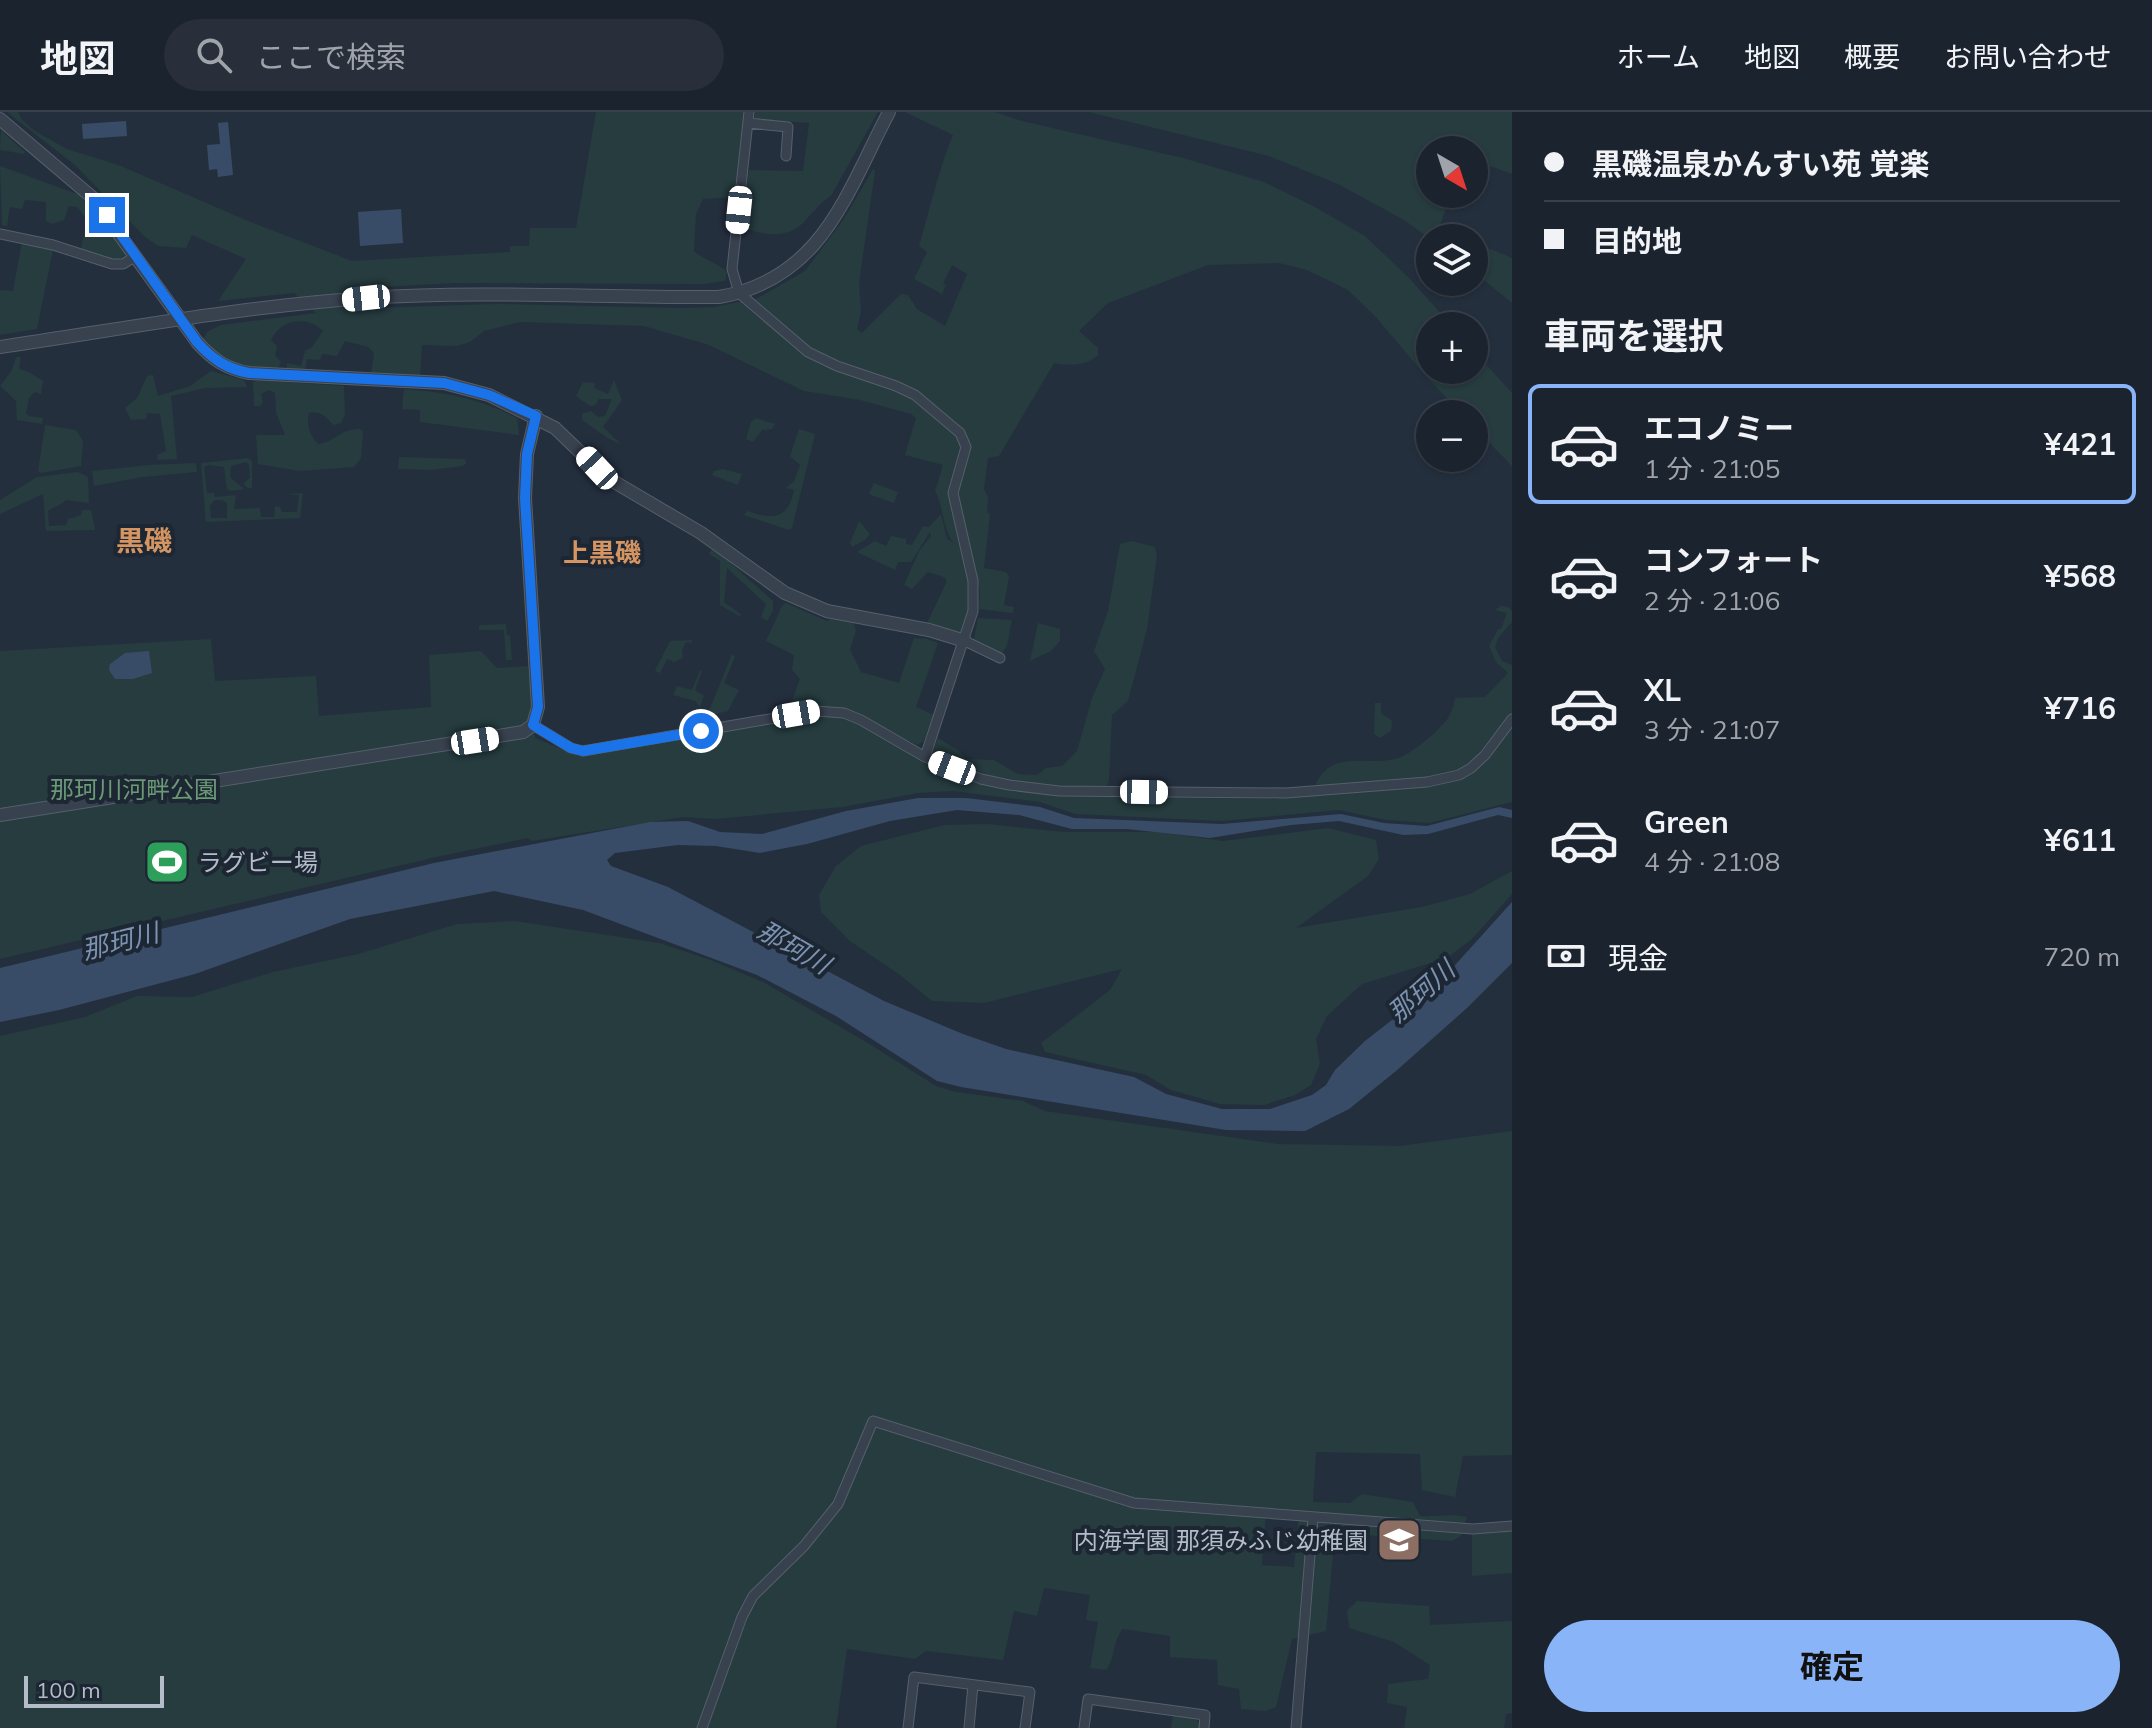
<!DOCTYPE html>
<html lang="ja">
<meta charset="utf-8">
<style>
body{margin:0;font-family:Mulish,"Noto Sans JP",sans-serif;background:#282f3a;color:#f1f3f6;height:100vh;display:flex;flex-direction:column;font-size:30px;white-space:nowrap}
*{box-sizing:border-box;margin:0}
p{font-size:26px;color:#a0a4aa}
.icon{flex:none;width:44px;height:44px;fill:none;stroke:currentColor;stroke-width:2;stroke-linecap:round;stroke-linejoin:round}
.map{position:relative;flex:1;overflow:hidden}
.details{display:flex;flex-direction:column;background:#1b232e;width:640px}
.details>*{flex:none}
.banner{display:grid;align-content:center;height:176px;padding:0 32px;background:#1b232e}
.needle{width:52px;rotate:141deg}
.fabs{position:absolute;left:1416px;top:24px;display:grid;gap:16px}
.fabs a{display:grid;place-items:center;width:72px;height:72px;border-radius:50%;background:#1b232e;box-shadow:0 2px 6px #0004,0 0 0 2px #39404a;font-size:40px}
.scale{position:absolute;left:24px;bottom:20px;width:140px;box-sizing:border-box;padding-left:8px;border:4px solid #b4bcc9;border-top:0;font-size:22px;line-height:28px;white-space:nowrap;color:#b4bcc9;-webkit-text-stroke:6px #1d2633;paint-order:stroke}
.end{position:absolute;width:36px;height:36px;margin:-18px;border:10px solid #1a73e8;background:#fff;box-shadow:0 0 0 4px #fff}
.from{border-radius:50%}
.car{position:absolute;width:24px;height:48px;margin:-24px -12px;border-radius:10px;box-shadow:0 0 6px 2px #0007;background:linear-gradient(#fff 24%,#345 0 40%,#fff 0 76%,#345 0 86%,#fff 0)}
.banner b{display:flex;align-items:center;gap:28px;height:76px;font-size:30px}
.banner b+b{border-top:2px solid #39404a}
.banner i{width:20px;height:20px;background:#f1f3f6}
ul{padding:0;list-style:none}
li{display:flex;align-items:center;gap:24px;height:120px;margin:0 16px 12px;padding:0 16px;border:4px solid transparent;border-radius:12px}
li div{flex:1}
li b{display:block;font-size:30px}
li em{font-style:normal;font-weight:700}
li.on{border-color:#8ab4f8}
li>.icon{width:72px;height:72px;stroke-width:1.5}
h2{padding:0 32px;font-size:36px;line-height:96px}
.pay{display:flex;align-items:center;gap:20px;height:88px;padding:0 32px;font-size:30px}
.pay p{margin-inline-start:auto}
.primary-button{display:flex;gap:16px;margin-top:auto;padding:16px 32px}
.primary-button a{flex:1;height:92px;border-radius:48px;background:#8ab4f8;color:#111;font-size:32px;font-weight:700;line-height:92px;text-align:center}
header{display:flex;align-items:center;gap:48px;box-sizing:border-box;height:112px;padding:0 40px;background:#1b232e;border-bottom:2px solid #39404a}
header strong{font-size:38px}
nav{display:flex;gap:44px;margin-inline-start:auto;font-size:28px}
.search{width:560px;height:72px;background:#282f3a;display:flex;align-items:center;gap:20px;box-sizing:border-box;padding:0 28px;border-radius:44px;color:#a0a4aa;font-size:30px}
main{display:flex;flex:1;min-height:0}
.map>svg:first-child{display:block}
.green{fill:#263c3f;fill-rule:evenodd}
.water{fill:#394c67}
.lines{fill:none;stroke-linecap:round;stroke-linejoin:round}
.minor-casing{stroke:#565f6c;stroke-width:11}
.tertiary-casing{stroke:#565f6c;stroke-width:14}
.minor{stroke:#38414e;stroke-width:9}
.tertiary{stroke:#38414e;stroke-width:12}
.route{stroke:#1a73e8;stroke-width:10}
.labels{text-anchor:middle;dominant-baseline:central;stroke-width:8;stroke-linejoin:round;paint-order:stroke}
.park-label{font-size:24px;fill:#6b9a76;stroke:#1d2633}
.poi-label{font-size:24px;fill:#b4bcc9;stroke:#1d2633;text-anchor:start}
.neighbourhood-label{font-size:26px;font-weight:bold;fill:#d59563;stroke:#1d2633}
.water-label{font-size:26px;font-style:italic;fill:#7c92b1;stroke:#1d2633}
.quarter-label{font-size:28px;font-weight:bold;fill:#d59563;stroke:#1d2633}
</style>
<header>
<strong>地図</strong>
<div class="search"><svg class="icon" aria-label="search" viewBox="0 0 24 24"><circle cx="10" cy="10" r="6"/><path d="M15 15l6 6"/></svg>ここで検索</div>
<nav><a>ホーム</a><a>地図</a><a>概要</a><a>お問い合わせ</a></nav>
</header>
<main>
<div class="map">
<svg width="1512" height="1616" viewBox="0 0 1512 1616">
<rect width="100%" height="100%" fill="#242f3e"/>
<path class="green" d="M7,0H18L22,8L35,19L67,37L121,54L248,109L352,149L510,140V134H529L530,116H576L596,0H746L736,85L703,87L696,102L694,139C704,148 718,151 727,160L725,169L704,172L453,171L347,177L344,181L359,193L366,196L497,192L682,196L714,195L758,186L805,159L844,107L873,57L875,59L859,171L861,200L857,217L862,221L901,182L908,183L917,197L945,214L967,162L952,153L943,172L946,173L942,182L914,167L927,140L919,134C930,97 938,59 953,23L905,0H995L1022,9L1183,46L1264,70L1313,94L1365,124L1409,166L1452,214H1430V258H1474V239L1512,281V354L1474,315V302H1462L1423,261L1376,205L1348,178L1307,158L1279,151L1208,153L1108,191L1079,219L1098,236V243C1086,254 1070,254 1054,251L999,344L988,346L984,377L988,385L987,400L990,402L984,456L1006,460L1009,464L1004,493L1014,495L1013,501L979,497L980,478L968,432L960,431C970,461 972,490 964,522L927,511L947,469L944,465L928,460L912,477L904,473L919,439L931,424L930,420L911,450H898L895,458L857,440L875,429L886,434L891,424L906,427V432L912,433L923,414L929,415L941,402L947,427L954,431C942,418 944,395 935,379L943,353L905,343L916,306L911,302L860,288L804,279L709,233L644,214L520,210L484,219L470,230L457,234L422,233L420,264L371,262L374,241L368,235L345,229L337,244L322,242L320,248L307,247L305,258L287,257V251L301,254L305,239L312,235L323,219C307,203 280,207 271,228L277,234L275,243L281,250L278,256C244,254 226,256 203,228L207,220L221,213L316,201L294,181L218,189L246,147L192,123L186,136L158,134L144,124L75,53Z
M755,0H878L831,84C819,91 813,101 803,111C785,128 764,122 741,116L749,58L803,59L809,11L754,7Z
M1089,0H1512V62L1493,55L1474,52V38H1430V82H1451L1439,116L1463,126L1430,127L1404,108L1338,72L1269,44Z
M1,18L25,40L24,42L0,38Z
M0,54L80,83L126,143L114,150L83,138L81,134L88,109L77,95L69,94L64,108L52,112L46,109V90L25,88L22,97L10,95L7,114L2,113Z
M22,130L53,138L37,217L0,223V178L13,179Z
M1474,130L1512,146V191L1474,160Z
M16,245H21L19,257L29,260L43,269L41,282L35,280L29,286L26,301L29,304L43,306L42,312L17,308L16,289L0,274L12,258Z
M211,259L244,268L247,275L205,276L171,284L177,347L158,348L157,343L166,339L160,302L147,301L146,307L131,308L125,296L137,286L147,264L153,263L158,284L190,274Z
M255,268L344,274L345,303L341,311L333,313C325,304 322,299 309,301C306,312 310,324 318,332C336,330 336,318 360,317L363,319L361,346L354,355L300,359L258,352L256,323H285L276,300L275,281L269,278L261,282L263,290L260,294H254L253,271Z
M614,268L622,288L603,315L621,332L609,327L582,308V302L591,299L598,305L605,304L612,287H599L595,293L590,294L576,284L583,270L595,271L594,276L608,282Z
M404,277C449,281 475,285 517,306L519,323L420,310V298L402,297Z
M756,306L775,312L772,317L762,318L753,330L746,327L751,310Z
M45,313L76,318L83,329L81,354L41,361L38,359Z
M799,317L815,322L792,416L789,418L744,403L747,399C771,407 788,409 794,378L786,376L794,369L800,353L790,344Z
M399,345L465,347L466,351L463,354L431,358L398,357Z
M248,346L252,349V376H248L243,372L250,366L249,353L246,350L231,354L230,365L244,377L230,379L227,377L224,355L208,353L204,355L207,381H214L215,385L236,383L234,397L260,396L261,405H274L275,394L280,395L282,400H297L299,383L286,382L303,381L300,406L206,410L201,351ZM215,388H222L227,391V406H211L210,394Z
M196,351L197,360L143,365L94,374L92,359L149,353Z
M723,357L742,362L738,373L712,363L714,359Z
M78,360L88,365L89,391L66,388C61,394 54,394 48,399L49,414L66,413L68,407L81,403L82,398H91L95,418L46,419L43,382L0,402V388L37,365Z
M874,371L898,380L894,391L871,383L869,381Z
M859,409L870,422L865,428L852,435L850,431Z
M1131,429L1155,435L1157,444L1147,517L1128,589L1112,603L1109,668L1106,676H1057L1008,670L933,643L932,640L938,626L958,638L966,647L994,648L1018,662L1037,663L1046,656L1062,654L1077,639L1092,586L1105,557L1094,539L1108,499L1120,432Z
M715,437L773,489V499L767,509L761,505L766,492L727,456L724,490L742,503L739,504L720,493V449L709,442L711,438Z
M786,491L827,509L830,507L854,511L856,519L850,537L861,560L899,571L914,526L927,527L938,531L916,595L934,603L923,630L917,633L839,595L794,597L790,594L800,567L792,558L794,543L766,529L782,494Z
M1501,494L1508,495L1512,499V510L1498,526L1495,535L1502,549L1512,553V602L1469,653L1456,661L1419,669L1323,675L1316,672C1333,634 1372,657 1401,645C1413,640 1443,616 1449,604C1452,599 1454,592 1455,586L1485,585L1508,561L1496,550L1489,534L1498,517H1501L1507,501L1495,498Z
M978,506L1012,508L1007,534L1001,542L975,531L974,527Z
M1038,511L1060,517V529L1051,539L1030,549Z
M506,512L507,523L510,524L512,548H506L504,518H479V513Z
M211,527L215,569L316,564L319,604L431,595L429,543L481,539L497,556L528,554L535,626L578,644L811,603L841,604L861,612L924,651L1008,677L1059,684L1269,687L1416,676L1459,668L1512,614V690L1429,711L1386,708L1339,698L1222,709L1075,702L1040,690L953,679L918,681L842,695L716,707L683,705L532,729L528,726L436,745L0,847V539Z
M692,528L691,531L686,530L682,539L683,546L674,550L667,547L660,561L655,559L670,529Z
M732,542L735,545L724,571L739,578L728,599L707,604Z
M700,558L702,559L695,578L704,584L700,595L695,589L673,583L677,574L692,578Z
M1375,591H1381V601L1392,609L1391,619L1380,626L1374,622Z
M988,712L1063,720H1157L1223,729L1328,716L1376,728L1379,747L1368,764L1296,816L1422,795L1470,782L1512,759V782L1472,827L1447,846L1362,872L1327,904L1316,927L1320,952L1311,973L1295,983L1264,993L1220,992L1171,978L1146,963L1045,940L1041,931L1110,878L1122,857L984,891L932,889L900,863L850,829L821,800L819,783L836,754L861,734L945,713Z
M515,809L659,831L708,847L763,870L868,931L936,974L956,980L1023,989L1045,999L1278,1032L1400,1034L1512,1019V1343L1463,1344L1455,1385L1422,1378L1420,1342L1316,1340L1313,1390L1350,1391L1362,1382L1413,1390L1420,1404C1436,1405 1451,1401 1467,1405L1461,1424L1452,1429L1335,1421L1326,1519L1292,1527L1276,1595L1265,1599L1241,1597L1239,1577L1218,1573L1217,1548L1170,1545V1524L1123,1517C1112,1529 1116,1546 1106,1558L1090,1556L1098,1510L1086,1508L1090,1483L1044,1476L1037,1504L1014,1499L1003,1548L926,1539L915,1547L847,1537L836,1616H0V924L85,905L137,884L192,885L273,860L358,842L457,812ZM1266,1399H1299L1294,1455L1262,1453Z
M1512,1419V1461L1472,1464V1422Z
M1357,1489L1429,1494L1430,1513L1512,1509V1601L1506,1602L1504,1616H1404L1407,1595L1387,1591L1388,1572L1428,1567L1430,1553L1394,1530L1349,1516L1347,1499Z
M1173,1604L1195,1606L1200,1612L1199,1616H1171Z"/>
<path class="water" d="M126,9L127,24L83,27L82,12Z
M228,10L233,63L218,65L217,57L209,58L207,33L220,32L218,11Z
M401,97L403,131L360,134L358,100Z
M149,539L152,561L133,567H115L109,558L110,552L125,541Z
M918,686H966L1040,695L1074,706L1222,712L1341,702L1384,711L1427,714L1499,695L1512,698V706L1498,703L1428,722L1403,723L1339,709L1291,713L1210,726L1127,717H1072L1019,703L957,698L890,709L807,732L760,741L716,734L678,733L615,741L607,748L611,754L668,775L884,889L963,922L1006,937L1134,965L1166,982L1222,997H1270L1312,983L1326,973L1335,958L1365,929L1438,872L1512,790V851L1467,896L1396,959L1349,997L1305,1019L1226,1018L961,975L937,969L836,904L757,863L583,798L494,779L350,807L195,862L59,898L0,910V856L434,751L650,710L688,709L720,720L762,722L846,699Z"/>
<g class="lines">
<g class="minor-casing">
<path id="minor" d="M749,0L732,157L739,181L808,240L837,254L896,274L915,283L960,321L966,335L953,381L973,469V499L925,645
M748,11L788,15L786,44
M0,122L53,133L112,152H123L136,144
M965,529L1000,546
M533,613L571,636L583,639L816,599L844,601L861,608L925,645L981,667L1009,673L1059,679L1286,681L1427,670L1459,663L1471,656L1485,643L1512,607
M702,1616L742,1505L753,1484L804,1434L838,1392L873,1309L1134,1391L1473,1417L1512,1414
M908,1616L914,1565L1030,1580L1025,1616
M969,1616L973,1573
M1084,1616L1088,1587L1205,1603L1204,1616
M1296,1616L1313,1406"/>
</g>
<g class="tertiary-casing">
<path id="tertiary" d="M0,7L93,86L197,230C212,247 226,257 249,261L444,271L489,283L555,316L606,365L701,421L785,481L827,499L929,518L965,529
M0,235C122,217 244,194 367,186C485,178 602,186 719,185C822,167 846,82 889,0
M0,703L523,620L533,613L538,595L525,386L527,342L536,304"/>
</g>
<use href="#minor" class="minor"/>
<use href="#tertiary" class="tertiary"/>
</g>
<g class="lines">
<path class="route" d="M107,103L197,230C212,247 227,257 249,261L444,271L489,283L536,304L527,342L525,386L538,595L533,613L571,636L583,639L701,619"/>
</g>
<defs>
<g id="stadium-square" transform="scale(2.3)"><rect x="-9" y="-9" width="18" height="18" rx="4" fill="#2e9e5b" stroke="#1d2633"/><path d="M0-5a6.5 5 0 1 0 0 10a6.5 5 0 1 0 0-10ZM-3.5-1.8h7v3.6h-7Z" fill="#fff"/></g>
<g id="school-square" transform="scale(2.3)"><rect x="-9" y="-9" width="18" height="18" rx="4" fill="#8d6e63" stroke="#1d2633"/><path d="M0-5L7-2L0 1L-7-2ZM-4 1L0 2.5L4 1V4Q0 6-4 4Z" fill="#fff"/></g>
</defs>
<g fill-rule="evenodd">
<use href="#stadium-square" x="167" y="750"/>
<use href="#school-square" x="1399" y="1428"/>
</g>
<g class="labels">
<g class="park-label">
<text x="134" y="677">那珂川河畔公園</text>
</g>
<g class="poi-label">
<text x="198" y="750">ラグビー場</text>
<text x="1368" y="1428" text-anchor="end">内海学園 那須みふじ幼稚園</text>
</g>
<g class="neighbourhood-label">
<text x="602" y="440">上黒磯</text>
</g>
<g class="water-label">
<text transform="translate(120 829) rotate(-14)">那珂川</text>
<text transform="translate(794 835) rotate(30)">那珂川</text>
<text transform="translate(1421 879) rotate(-41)">那珂川</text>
</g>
<g class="quarter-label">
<text x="144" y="428">黒磯</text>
</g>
</g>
</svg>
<div class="fabs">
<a><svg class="needle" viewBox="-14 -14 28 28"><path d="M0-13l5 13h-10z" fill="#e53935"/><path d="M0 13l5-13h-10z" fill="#a0a4aa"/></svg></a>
<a><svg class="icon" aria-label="layers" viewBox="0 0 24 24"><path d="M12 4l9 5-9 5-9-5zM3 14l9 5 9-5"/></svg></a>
<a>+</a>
<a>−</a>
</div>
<div class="scale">100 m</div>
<i class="end from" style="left:701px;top:619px"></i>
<i class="end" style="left:107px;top:103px"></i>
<i class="car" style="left:739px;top:98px;rotate:186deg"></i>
<i class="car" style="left:366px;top:186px;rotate:264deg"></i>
<i class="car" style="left:597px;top:356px;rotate:317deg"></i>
<i class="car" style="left:796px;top:602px;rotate:80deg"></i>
<i class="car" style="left:475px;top:629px;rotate:81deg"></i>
<i class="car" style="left:952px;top:656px;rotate:291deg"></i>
<i class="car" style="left:1144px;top:680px;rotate:91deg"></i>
</div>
<section class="details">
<div class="banner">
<b><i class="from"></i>黒磯温泉かんすい苑 覚楽</b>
<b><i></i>目的地</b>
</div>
<h2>車両を選択</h2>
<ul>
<li class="on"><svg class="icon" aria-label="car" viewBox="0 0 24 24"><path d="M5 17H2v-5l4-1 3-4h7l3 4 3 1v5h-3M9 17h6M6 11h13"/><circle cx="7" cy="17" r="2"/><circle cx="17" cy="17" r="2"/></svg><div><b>エコノミー</b><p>1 分 · 21:05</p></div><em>¥421</em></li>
<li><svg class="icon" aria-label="car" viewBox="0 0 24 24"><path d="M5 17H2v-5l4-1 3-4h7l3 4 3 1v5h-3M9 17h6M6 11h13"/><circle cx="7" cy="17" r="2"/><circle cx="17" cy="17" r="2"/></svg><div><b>コンフォート</b><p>2 分 · 21:06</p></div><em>¥568</em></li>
<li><svg class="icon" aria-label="car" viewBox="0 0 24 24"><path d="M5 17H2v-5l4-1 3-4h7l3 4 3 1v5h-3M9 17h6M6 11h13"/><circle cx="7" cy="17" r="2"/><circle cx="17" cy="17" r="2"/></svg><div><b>XL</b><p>3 分 · 21:07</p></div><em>¥716</em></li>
<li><svg class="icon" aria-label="car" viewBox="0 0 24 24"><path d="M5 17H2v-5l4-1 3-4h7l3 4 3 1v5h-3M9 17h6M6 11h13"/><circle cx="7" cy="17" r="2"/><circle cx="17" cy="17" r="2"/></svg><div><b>Green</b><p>4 分 · 21:08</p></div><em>¥611</em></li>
</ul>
<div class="pay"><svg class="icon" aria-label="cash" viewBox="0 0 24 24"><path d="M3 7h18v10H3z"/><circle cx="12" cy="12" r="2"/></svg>現金<p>720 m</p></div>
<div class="primary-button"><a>確定</a></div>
</section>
</main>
